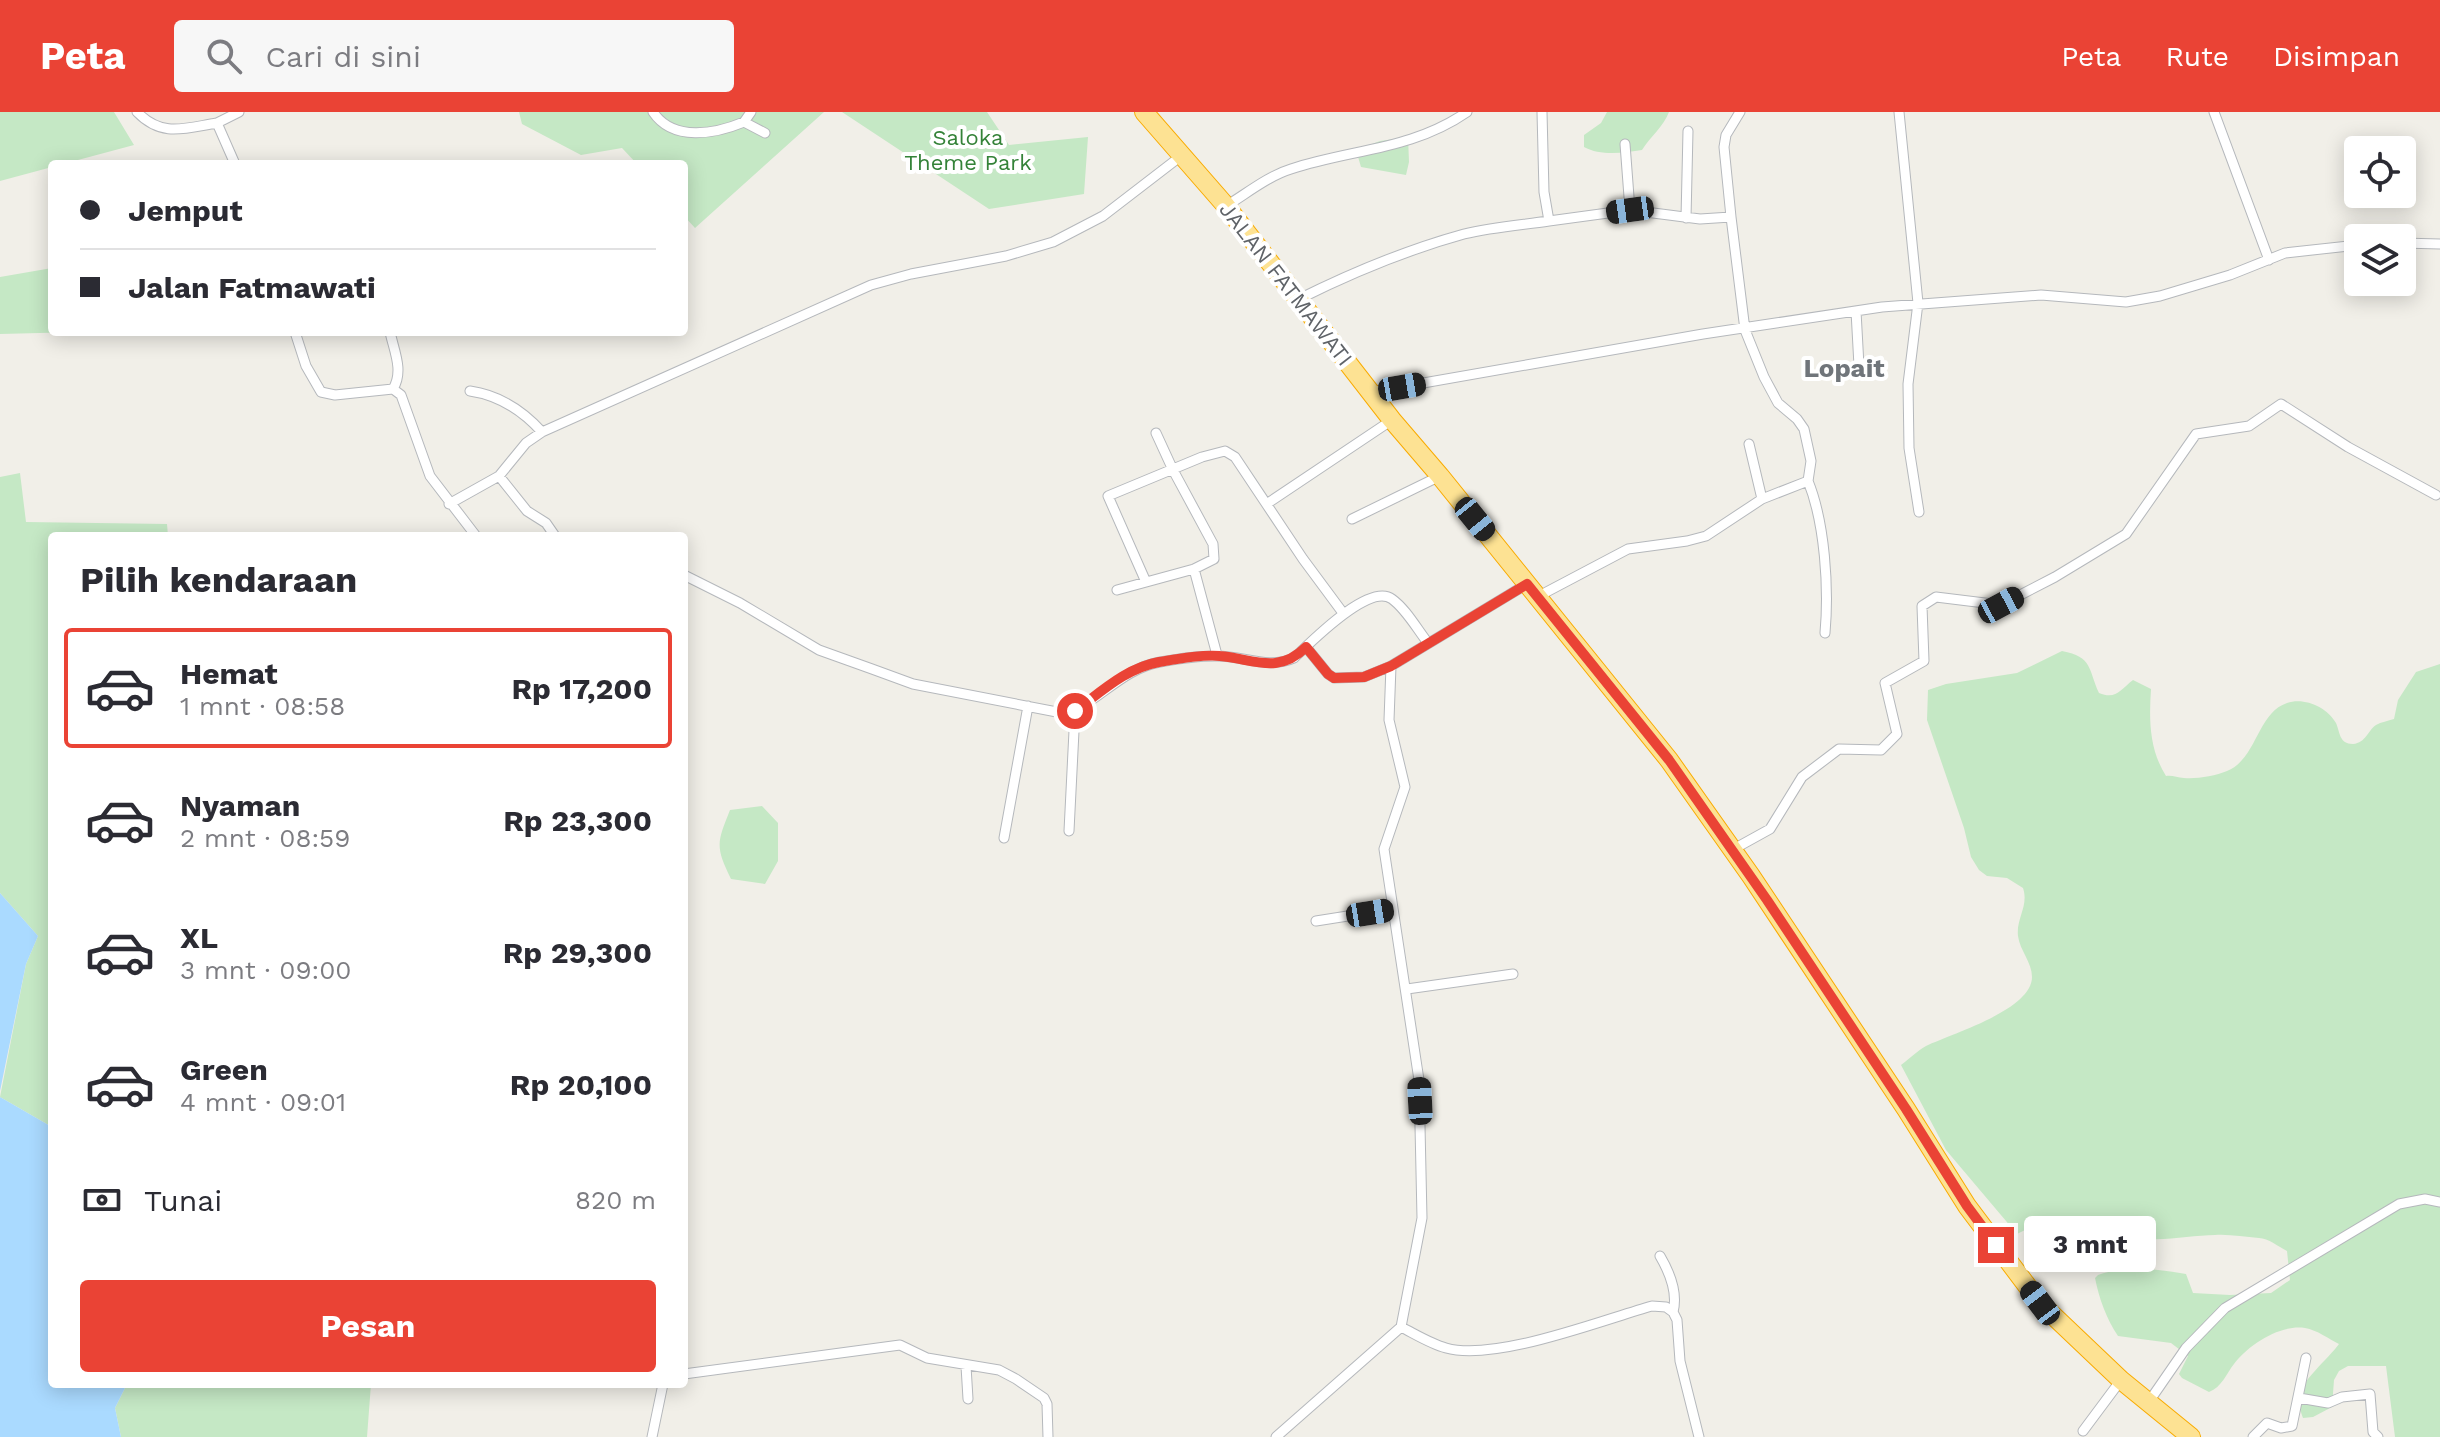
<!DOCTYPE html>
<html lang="id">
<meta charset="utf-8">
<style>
body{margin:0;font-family:"Work Sans",sans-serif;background:#f7f7f7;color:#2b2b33;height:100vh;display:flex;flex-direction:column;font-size:30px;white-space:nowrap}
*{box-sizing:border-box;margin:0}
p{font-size:26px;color:#7c7c81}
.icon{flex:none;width:44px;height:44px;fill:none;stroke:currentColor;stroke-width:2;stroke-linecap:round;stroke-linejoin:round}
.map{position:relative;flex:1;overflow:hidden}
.drawer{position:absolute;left:48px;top:420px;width:640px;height:856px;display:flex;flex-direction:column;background:#fff;border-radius:8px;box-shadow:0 4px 20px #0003}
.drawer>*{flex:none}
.hud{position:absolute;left:48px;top:48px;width:640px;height:176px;border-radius:8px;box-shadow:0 4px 20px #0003;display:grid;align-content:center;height:176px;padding:0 32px;background:#fff}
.buttons{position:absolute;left:2344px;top:24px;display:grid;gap:16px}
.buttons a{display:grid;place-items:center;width:72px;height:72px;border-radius:8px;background:#fff;box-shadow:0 4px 20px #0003;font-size:40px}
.end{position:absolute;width:36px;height:36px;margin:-18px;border:10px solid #ea4335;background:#fff;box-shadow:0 0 0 4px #fff}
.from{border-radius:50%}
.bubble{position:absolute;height:56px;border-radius:8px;background:#fff;box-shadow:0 4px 20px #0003;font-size:26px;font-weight:700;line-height:56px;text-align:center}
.car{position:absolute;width:24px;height:48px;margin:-24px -12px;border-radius:10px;box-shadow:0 0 6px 2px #0007;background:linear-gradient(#222 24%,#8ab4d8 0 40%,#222 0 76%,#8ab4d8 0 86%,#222 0)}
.hud b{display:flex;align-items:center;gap:28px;height:76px;font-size:30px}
.hud b+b{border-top:2px solid #e1e1e2}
.hud i{width:20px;height:20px;background:#2b2b33}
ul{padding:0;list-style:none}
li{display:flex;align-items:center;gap:24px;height:120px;margin:0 16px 12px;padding:0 16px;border:4px solid transparent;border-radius:8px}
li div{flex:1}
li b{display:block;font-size:30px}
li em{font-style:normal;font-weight:700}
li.current{border-color:#ea4335}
li>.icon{width:72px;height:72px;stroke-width:1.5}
h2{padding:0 32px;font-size:36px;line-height:96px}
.pay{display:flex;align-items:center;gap:20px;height:88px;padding:0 32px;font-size:30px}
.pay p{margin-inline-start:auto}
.button{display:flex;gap:16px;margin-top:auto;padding:16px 32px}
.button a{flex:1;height:92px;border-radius:8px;background:#ea4335;color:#fff;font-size:32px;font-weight:700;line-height:92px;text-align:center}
header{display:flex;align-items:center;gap:48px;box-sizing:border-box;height:112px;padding:0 40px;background:#ea4335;color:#fff}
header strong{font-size:38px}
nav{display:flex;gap:44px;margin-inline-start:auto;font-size:28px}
.search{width:560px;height:72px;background:#f7f7f7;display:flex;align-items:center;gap:20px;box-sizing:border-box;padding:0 28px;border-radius:8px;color:#7c7c81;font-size:30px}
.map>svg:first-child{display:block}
.green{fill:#c5e8c5}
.water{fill:#aadaff}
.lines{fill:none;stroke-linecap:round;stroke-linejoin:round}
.street-casing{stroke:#b5b8bc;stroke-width:11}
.highway-casing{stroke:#f9ab00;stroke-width:20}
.street{stroke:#fff;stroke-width:9}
.highway{stroke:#fde293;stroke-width:18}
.route{stroke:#ea4335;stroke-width:10}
.labels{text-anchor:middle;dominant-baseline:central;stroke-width:8;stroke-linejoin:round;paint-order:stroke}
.park-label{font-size:22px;fill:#348238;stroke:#fff}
.street-label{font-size:22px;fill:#5f6368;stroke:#fff}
.quarter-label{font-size:26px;font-weight:bold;fill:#70757a;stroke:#fff}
</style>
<header>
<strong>Peta</strong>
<div class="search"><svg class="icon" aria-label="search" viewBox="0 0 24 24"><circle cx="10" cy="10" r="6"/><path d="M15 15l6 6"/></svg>Cari di sini</div>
<nav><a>Peta</a><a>Rute</a><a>Disimpan</a></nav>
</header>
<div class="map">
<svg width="2440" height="1325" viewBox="0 0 2440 1325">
<rect width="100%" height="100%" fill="#f1efe8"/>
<path class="green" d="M0,0H114L134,33L63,52H52V55L0,69Z
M519,0H824L695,116L684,104V52H637L622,36L581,43L522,12Z
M842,0H987L1009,33L1088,25L1084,82L989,97Z
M1607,0H1669C1664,14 1650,25 1642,38C1624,41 1600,44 1584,35V23L1601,11Z
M1408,25L1409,50L1406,63L1361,55L1356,38L1380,29Z
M52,156V220H80L0,222V165Z
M20,361L26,410L167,412L168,424H52V1015L0,985L26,852L38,824L0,781V365Z
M2062,539C2093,545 2088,557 2099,581C2116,588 2120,578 2133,568L2151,577C2149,608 2149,637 2166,664C2173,663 2177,666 2184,666C2197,667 2215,664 2227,659C2257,647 2257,601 2287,591C2304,585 2327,595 2336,611C2340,620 2339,632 2353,632C2366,631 2368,618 2376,613C2381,610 2388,609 2394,607L2398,588L2416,560L2440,552V1325H2395L2386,1254H2348L2339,1259L2334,1268L2332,1295L2313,1305L2303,1306C2301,1300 2298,1292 2298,1286C2298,1272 2330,1245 2339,1232C2329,1227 2317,1218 2305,1216C2280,1212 2248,1233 2234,1252C2226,1262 2222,1275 2209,1280L2182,1266L2179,1262L2188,1244L2171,1231L2118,1224C2106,1206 2099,1186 2095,1166L2098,1163C2126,1153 2157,1157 2186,1162L2193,1181L2230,1183L2271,1181L2290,1168L2287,1139C2279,1135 2268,1126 2259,1126C2244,1125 2229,1122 2215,1123C2184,1123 2141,1136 2115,1116L2095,1119L2077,1110L2057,1106L2047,1107L2017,1122L1946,1038L1901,953C1909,947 1917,939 1926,934C1951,922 2032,898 2032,865C2032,850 2020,839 2018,824C2016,806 2029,794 2023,776L2007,766L1987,764L1979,758L1971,745L1964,716L1927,608L1928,578L1946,572L2017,561Z
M762,694L778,711V749L765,772L731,767C715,734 717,731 730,698Z
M127,1272H371L367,1325H121L115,1296Z"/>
<path class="water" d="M0,781L38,824L26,852L0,979Z
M0,985L52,1015V1272H127L115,1296L121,1325H0Z"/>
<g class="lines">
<g class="street-casing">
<path id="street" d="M137,0C162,26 185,16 217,11L235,52
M653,0C673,30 715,22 744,10L765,21
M1899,0L1918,191L1908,272L1909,336L1919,400
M2214,0L2269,148
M744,10L751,0
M217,11L239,0
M1625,32L1630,98
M1226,94C1246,82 1268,64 1291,57C1352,37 1412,38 1467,0
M1731,105L1724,35L1726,23L1740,0
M1686,106L1688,19
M2402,131L2440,132
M1297,188C1351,161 1406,138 1464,122C1492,115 1521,113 1549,109L1544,80L1542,0
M1856,199L1859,254
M295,220L306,254L321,280L335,283L393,277L401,283L430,364L476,424
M390,220C394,239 404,259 393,277
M470,279C498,283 523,299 542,320
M1372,280L1703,222L1882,195L2041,183L2126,190L2160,184L2230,163L2285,141L2358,133
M1749,332L1762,387
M499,364L527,399L546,411L555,424
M1808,369C1825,411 1829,476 1825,521
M1268,391L1392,308
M449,392L499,364L526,331L542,320L871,173L911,162L1006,144L1053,130L1103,104L1181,44
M1352,407L1440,364
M1194,457L1217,543
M684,463L740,491L819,538L872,557L913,572L1062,601C1093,597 1119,557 1160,550C1177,547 1197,544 1215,544C1243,543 1267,558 1294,546C1310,531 1369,470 1392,487C1406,497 1417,517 1428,531
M1146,470L1108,384L1202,345L1225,339L1235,345L1303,447L1343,501
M1117,478L1194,457L1214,447L1213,432L1173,358L1156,321
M1537,485L1628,437L1687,429L1706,424L1762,387L1808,369L1811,349L1804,317L1797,307L1778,291L1764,265L1745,218L1731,105L1700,107L1630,98L1549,109
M1306,535L1328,562L1334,566L1364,565L1391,554L1527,472
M1069,719L1075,599
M1004,726L1028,594
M1732,738L1770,717L1802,665L1839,637L1881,638L1897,622L1885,571L1924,549L1922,494L1936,485L2001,493L2055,465L2126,422L2196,322L2249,314L2281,292L2348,335L2436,383
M1316,809L1392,797
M1407,877L1513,862
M1660,1144C1670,1161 1678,1181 1673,1200
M1401,1215C1415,1222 1431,1232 1446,1236C1495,1250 1602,1208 1652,1194L1666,1195L1673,1200L1677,1208L1680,1249L1699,1325
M966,1254L968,1287
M684,1262L900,1233L927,1246L999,1258L1016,1267L1044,1286L1047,1292L1048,1325
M2299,1286L2328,1291L2342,1285L2370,1282L2373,1320L2378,1325
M2148,1291L2186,1236L2225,1196L2399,1092L2425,1087L2440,1090
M2083,1319L2121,1268
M652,1325L663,1272
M1276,1325L1401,1215L1422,1106L1419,968L1384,737L1405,675L1389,608L1391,554
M2253,1325L2267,1311L2281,1316L2292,1314L2306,1246"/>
</g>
<g class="highway-casing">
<path id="highway" d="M1144,0L1226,94L1392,308L1440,364L1669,648L1751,764L1906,997L1967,1094L2040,1191L2121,1268L2191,1325"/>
</g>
<use href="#street" class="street"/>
<use href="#highway" class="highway"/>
</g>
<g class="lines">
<path class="route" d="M1075,599C1101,580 1126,556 1159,550C1177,547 1202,542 1220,544C1254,547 1278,563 1306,535L1328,562L1334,566L1364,565L1391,554L1527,472L1669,648L1767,788L1906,997L1967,1094L1996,1133"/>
</g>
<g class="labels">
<g class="park-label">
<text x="968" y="25">Saloka<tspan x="968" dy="25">Theme Park</tspan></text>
</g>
<g class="street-label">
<text transform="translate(1286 172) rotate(52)">JALAN FATMAWATI</text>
</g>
<g class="quarter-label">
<text x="1844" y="256">Lopait</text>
</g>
</g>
</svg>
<div class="buttons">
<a><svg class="icon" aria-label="locate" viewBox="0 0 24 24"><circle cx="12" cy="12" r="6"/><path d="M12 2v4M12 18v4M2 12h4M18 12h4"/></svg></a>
<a><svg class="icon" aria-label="layers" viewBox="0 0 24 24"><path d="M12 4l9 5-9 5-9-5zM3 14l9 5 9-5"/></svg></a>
</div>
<i class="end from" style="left:1075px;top:599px"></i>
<i class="end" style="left:1996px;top:1133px"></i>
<div class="bubble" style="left:2024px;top:1104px;width:132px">3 mnt</div>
<i class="car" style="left:1630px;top:98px;rotate:262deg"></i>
<i class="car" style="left:1402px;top:275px;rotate:80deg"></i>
<i class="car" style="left:1475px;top:407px;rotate:141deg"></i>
<i class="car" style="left:2001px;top:493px;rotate:62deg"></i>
<i class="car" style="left:1370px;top:801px;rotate:81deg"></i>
<i class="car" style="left:1420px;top:989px;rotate:357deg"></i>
<i class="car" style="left:2040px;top:1191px;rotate:323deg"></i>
<div class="hud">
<b><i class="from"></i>Jemput</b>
<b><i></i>Jalan Fatmawati</b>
</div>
<section class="drawer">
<h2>Pilih kendaraan</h2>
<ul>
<li class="current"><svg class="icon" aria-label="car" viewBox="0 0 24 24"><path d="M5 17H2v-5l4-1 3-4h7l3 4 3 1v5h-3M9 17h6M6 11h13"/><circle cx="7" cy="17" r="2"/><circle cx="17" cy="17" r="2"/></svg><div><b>Hemat</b><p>1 mnt · 08:58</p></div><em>Rp 17,200</em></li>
<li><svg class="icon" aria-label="car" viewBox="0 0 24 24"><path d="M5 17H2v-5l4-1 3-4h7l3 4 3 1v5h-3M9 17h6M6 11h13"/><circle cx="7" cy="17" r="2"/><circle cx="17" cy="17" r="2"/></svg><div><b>Nyaman</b><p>2 mnt · 08:59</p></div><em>Rp 23,300</em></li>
<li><svg class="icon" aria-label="car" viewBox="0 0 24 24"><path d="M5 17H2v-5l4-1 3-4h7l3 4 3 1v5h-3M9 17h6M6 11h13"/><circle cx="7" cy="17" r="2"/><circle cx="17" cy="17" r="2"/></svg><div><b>XL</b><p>3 mnt · 09:00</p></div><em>Rp 29,300</em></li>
<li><svg class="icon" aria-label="car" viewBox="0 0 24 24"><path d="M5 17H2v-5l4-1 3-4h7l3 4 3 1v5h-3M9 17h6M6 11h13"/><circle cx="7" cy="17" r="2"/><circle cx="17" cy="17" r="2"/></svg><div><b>Green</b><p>4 mnt · 09:01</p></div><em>Rp 20,100</em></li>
</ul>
<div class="pay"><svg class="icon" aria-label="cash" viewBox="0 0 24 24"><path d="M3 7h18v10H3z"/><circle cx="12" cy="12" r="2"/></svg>Tunai<p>820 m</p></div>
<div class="button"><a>Pesan</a></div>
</section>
</div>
